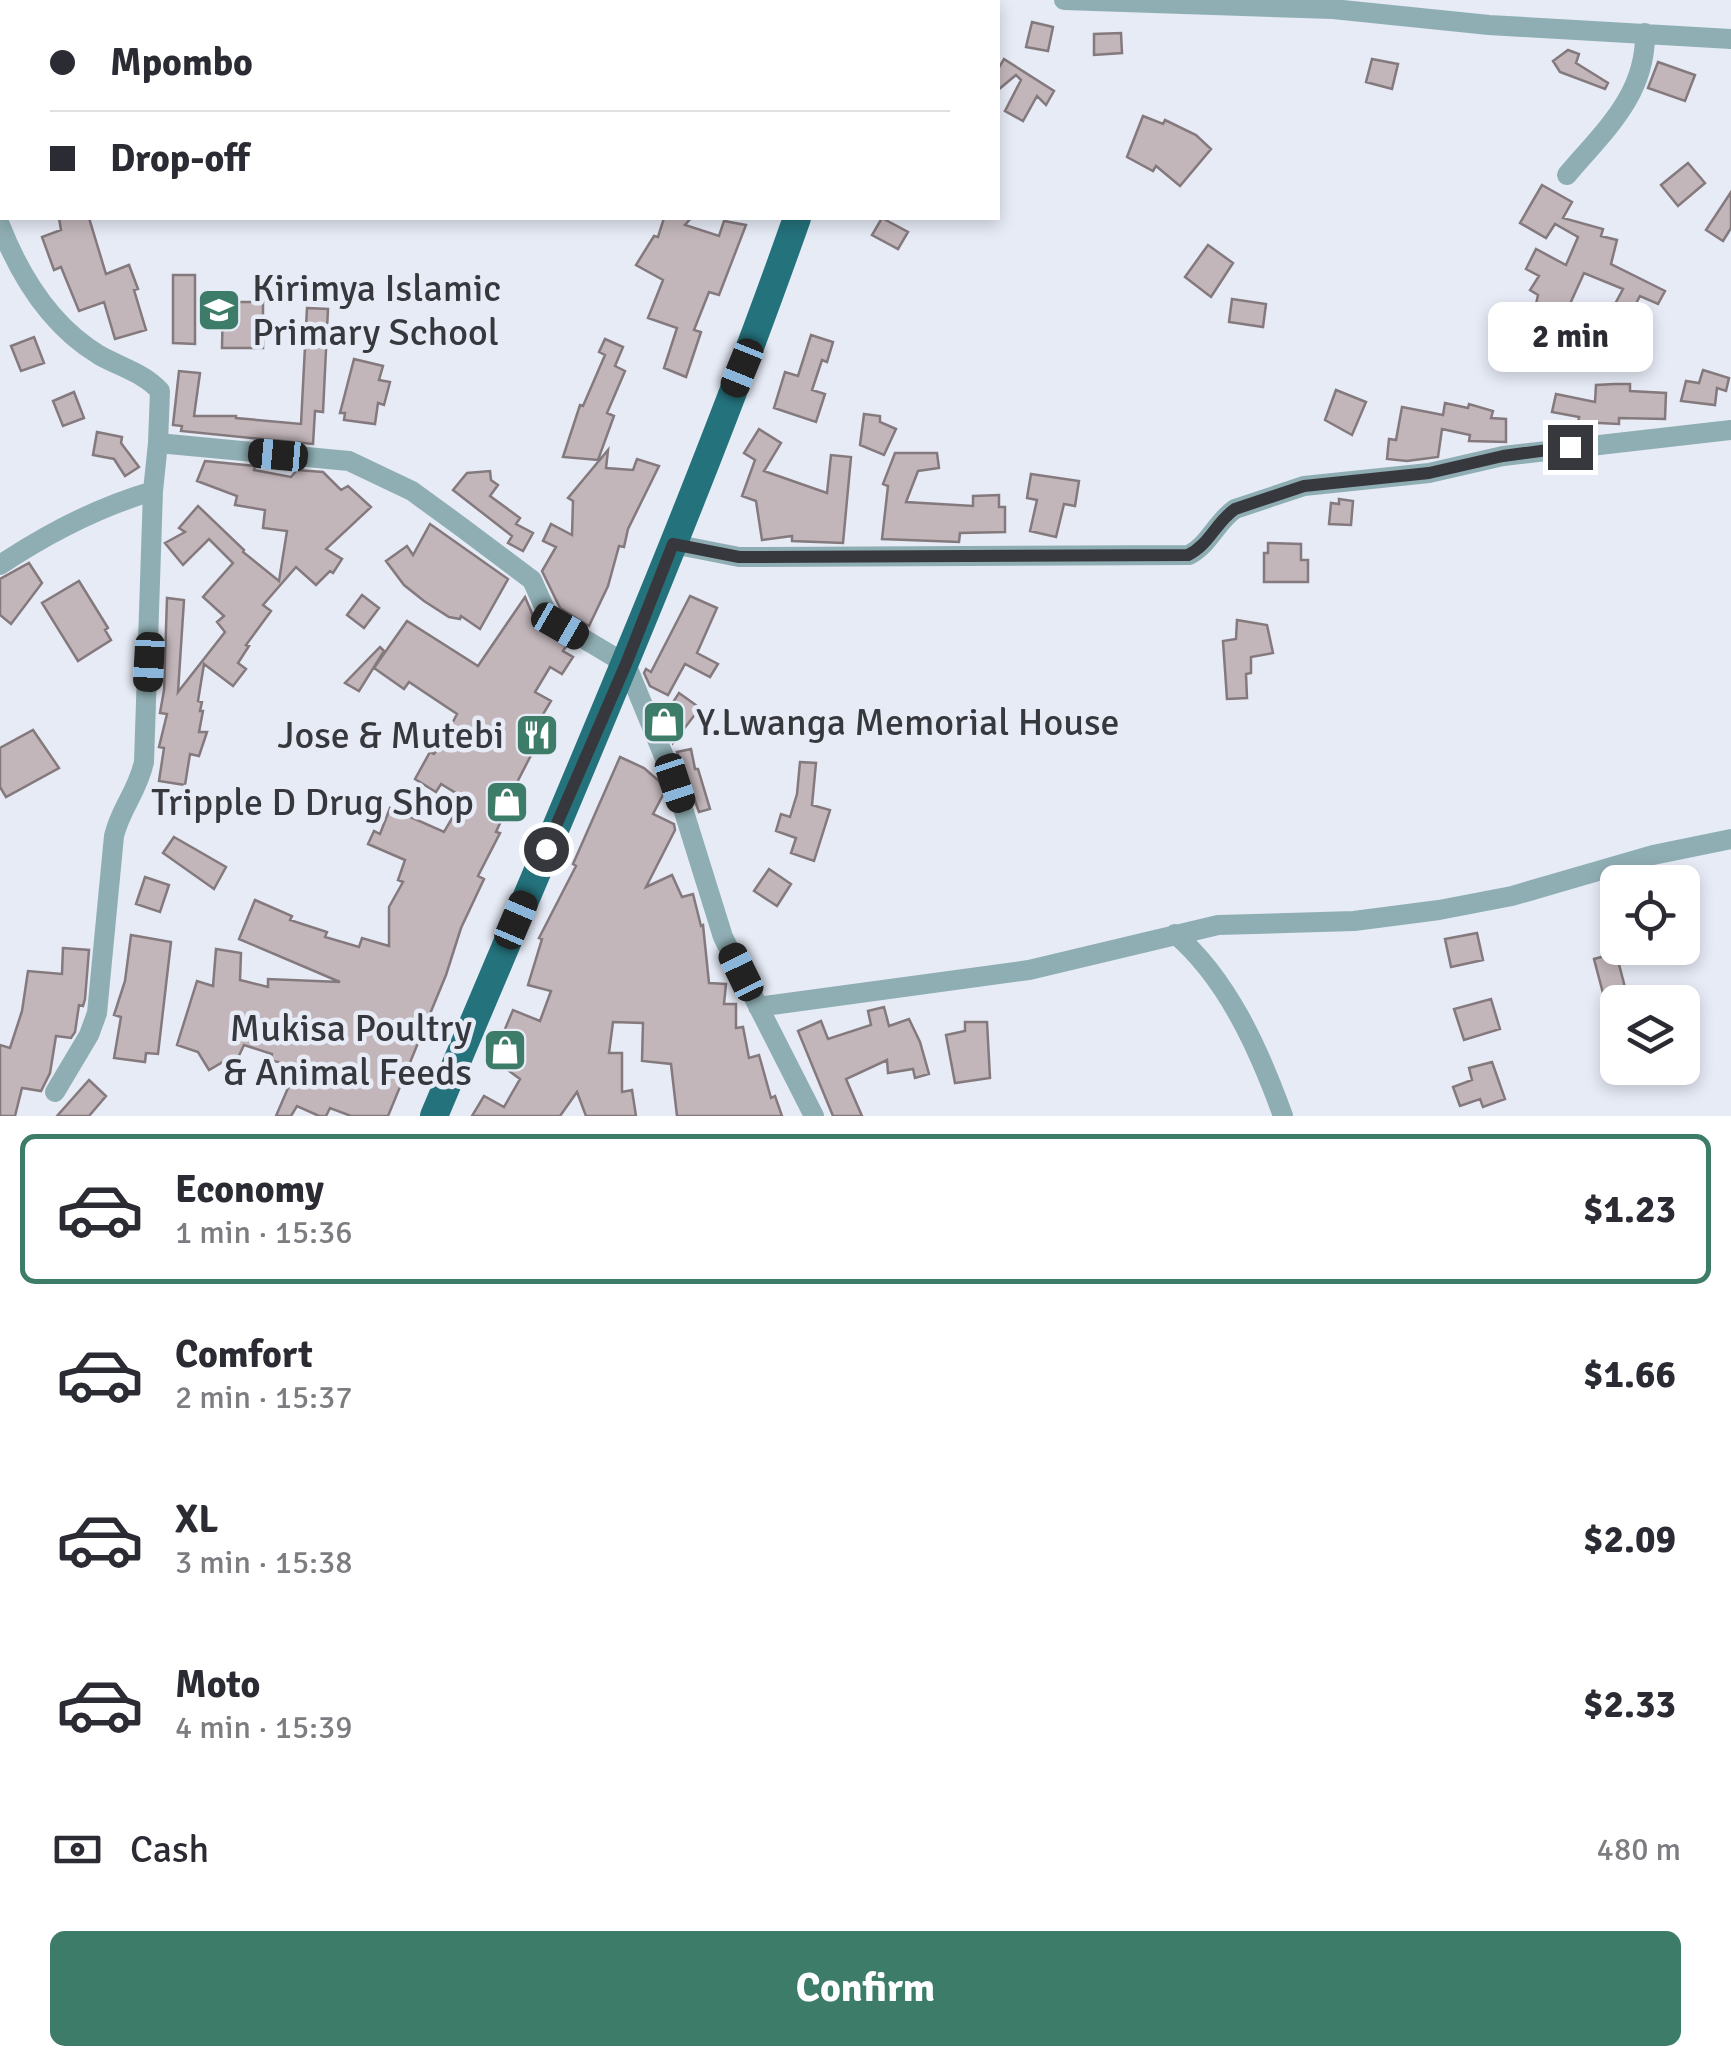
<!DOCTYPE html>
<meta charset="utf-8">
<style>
body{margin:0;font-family:Signika,sans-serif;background:#f2f2f3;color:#2b2b33;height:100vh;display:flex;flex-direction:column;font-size:38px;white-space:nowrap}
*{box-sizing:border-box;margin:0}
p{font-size:32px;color:#7c7c81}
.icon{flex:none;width:55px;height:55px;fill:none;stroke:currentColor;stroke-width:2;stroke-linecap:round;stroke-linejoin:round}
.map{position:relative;height:1116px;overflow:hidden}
.drawer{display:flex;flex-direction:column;background:#fff;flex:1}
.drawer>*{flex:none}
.guide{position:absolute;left:0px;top:0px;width:1000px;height:220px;box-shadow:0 5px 15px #0003;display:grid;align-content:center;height:220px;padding:0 50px;background:#fff}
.tools{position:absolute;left:1600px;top:865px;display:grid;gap:20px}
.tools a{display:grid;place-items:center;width:100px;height:100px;border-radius:15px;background:#fff;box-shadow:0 5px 15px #0003;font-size:50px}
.end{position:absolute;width:45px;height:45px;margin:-22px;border:12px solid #37383d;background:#fff;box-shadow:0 0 0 5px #fff}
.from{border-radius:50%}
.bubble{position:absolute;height:70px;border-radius:15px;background:#fff;box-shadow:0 5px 15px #0003;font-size:32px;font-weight:700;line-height:70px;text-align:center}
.car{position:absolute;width:30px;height:60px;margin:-30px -15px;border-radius:12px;box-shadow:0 0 8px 2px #0007;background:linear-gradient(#222 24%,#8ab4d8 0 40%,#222 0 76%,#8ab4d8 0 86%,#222 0)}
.guide b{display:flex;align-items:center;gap:35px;height:95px;font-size:38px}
.guide b+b{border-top:2px solid #e1e1e2}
.guide i{width:25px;height:25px;background:#2b2b33}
ul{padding:18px 0 0;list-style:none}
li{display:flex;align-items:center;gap:30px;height:150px;margin:0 20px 15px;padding:0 30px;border:5px solid transparent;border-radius:15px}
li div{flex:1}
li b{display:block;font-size:38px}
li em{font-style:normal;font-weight:700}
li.selected{border-color:#3c7c69}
li>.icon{width:90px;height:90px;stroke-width:1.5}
.pay{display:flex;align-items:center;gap:25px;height:110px;padding:0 50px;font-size:38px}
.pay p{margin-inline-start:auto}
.button{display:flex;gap:20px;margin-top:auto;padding:20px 50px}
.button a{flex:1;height:115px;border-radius:15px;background:#3c7c69;color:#fff;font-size:40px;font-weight:700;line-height:115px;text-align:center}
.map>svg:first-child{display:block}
.building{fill:#c2b6ba;stroke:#84797d;stroke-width:2.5}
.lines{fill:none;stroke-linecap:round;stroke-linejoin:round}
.minor{stroke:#8faeb3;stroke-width:20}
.trunk{stroke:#24727c;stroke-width:28}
.route{stroke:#37383d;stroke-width:12}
.labels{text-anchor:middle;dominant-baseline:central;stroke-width:9;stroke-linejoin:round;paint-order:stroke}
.poi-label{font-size:38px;fill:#37383d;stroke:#e6ebf6;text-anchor:end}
</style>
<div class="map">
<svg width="1731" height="1116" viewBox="0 0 1731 1116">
<rect width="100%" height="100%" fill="#e6ebf6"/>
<path class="building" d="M1032,22L1053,27L1048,51L1026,47Z
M1121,33L1122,53L1094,55V34Z
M1568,50L1579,54L1576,63L1608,83L1605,89L1560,72L1553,61Z
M1004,59L1054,91L1046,105L1037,96L1023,121L1005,111L1021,80L1016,75L998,90V69Z
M1372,59L1398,64L1392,89L1366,82Z
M1658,62L1695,75L1685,101L1648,88Z
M1143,116L1163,124L1165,120L1196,135L1211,149L1180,186L1156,166L1153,171L1127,157Z
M1688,163L1705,183L1678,206L1661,185Z
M1542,185L1572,202L1563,218L1603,229L1601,236L1617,240L1611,264L1665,291L1658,304L1640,296L1622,329L1606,321L1623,289L1584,273L1564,317L1536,304L1538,295L1530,290L1539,276L1526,269L1536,249L1566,265L1578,237L1555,224L1546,238L1520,223Z
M1731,192V228L1723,241L1706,230Z
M59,218H89L106,274L129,265L138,289L134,290L146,330L115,339L104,302L79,311L61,267L54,270L42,237L61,230Z
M664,218H691L685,225L719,236L724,221L746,225L719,295L709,292L694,330L701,332L686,377L664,368L677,328L648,318L663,280L636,265L654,236L658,237Z
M882,218L908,232L898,249L872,235Z
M1208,245L1233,263L1211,297L1185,277Z
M173,275H195V344L173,343Z
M1232,299L1266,304L1263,327L1229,322Z
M223,302H263V348H222Z
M307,308L328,309L323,412L315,411L313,444L181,431L182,426L173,425L179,371L200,373L194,416H236V418L301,424Z
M811,335L833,342L827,362L822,360L812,390L825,394L816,422L774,408L785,372L798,376Z
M34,337L44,363L21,371L11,346Z
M605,339L623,347L615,366L625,371L607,413L614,416L598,460L563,457L580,405L583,406L605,355L599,352Z
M354,359L383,366L379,380L390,382L384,405L378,403L375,424L344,420L345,413H340Z
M1703,370L1729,378L1726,391L1717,388L1715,405L1681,401L1686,381L1699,383Z
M1615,384H1630V391L1666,393L1665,419L1619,418V424L1578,422L1579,417L1552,412L1556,394L1595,402L1596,385Z
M1336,390L1366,402L1352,435L1325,420Z
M74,392L84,418L63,426L53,401Z
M1445,403L1468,408L1469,404L1493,411L1491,418L1506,419V442L1469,441L1470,435L1442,429L1438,457L1407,461L1387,459L1389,439L1396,440L1402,407L1443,415Z
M864,414L880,416V422L896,429L884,455L860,445Z
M759,429L781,443L764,471L827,493L831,455L851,457L843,543L792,541V536L762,540L756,501L742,496L755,460L744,453Z
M97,432L122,437L121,443L139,467L125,476L114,459L93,455Z
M608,450L606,468L633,470L637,459L659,466L628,529L624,547L619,546L608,586L589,626L560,608L542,571L556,547L543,541L551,524L572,535L573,501L568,498Z
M895,453H937L939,468L918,471L906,502L973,506V496L999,495V507H1005V532L960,533L959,542L882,539L888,486L883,484Z
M205,461L255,466L254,470L291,477L297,470L323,472L341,490L348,486L371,507L326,549L342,559L333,573L330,571L316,585L296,567L263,605L271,611L246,645L249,646L238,663L246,669L233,686L204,664L198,701L202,702L200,711H203L199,732H207L199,756L190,754L185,785L159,781L164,748L159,747L167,714L160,713L164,690L167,598L184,600L178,692L225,632L217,622L224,616L203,597L233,563L209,539L183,565L165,543L185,532L179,528L198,506L244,550L243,552L279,581L287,531L263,528L265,510L235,505L237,496L197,481Z
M490,471L491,480L498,485L490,496L520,518L516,524L533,533L523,551L508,543L512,536L453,490L467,473Z
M1031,474L1079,481L1075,506L1064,504L1056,537L1030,531L1037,500L1027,498Z
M1339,499L1353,501L1351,525L1329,524L1331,503L1339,504Z
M430,524L508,579L480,629L461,616L460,619L449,617L424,601L404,585L386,561L407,546L413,555Z
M1268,543L1301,544V560H1308V582H1264V553H1268Z
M29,563L42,583L11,624L0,615V579Z
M79,581L108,628L105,630L111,640L78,661L42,603Z
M362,595L379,608L364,628L347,615Z
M690,596L717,608L697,653L718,664L710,677L685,664L668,695L650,686L644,673L646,669L651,672Z
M525,597L537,625L567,645L563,651L573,657L562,674L550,667L535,692L551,701L536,726L544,730L510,796L512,797L496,832L500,833L478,876L484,879L461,928L446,975L388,1116H351L330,1108L326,1116H319L297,1106L291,1116H276L297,1067L270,1060L272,1054L244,1045L236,1062L228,1059L209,1070L198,1052L177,1045L197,981L213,986L216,949L241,953L240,980L268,987V979L340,982L239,939L255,900L292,916L290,920L327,932L325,937L359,947L362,938L389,946V907L403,882L398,880L405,860L368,844L374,831L380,834L390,808L444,832L464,798L441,784L436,792L415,779L430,752L434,754L443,741L457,714L409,682L404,689L374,668L407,621L478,666Z
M1237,620L1267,625L1273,653L1251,657V673L1246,674L1247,698L1227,699L1223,641L1236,639Z
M380,647L384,651L359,691L345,683Z
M679,693L700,708L673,743L666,713Z
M33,730L59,768L6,797L0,787V748Z
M691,749L695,769H698L710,809L699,812L677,752Z
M620,757L644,768L659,781L664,793L653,814L674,824L675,830L646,887L672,875L682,897L693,894L701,926L703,925L709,983L726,984L724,1004H736V1028L743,1027L749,1058L759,1055L771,1098L775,1096L782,1116H677L671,1064L642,1061L643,1023L613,1022L609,1053H622V1092L632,1090L636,1116H586L577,1092L560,1116H472L484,1096L504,1107L520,1079L493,1059L505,1043L500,1041L513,1010L540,1021L551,991L528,985L542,939L539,938L576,866L573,864Z
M800,762L816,763L812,805L830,810L814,861L791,853L796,838L776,831L781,814L790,817L797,794Z
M174,837L226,867L214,889L163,853Z
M769,869L791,884L777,906L754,891Z
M145,877L169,885L160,912L136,904Z
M1477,933L1483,960L1451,967L1445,939Z
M131,935L171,942L158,1054L146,1053L145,1062L114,1058L121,1017L114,1015L125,981Z
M63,948L89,950L85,999L83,1006L79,1005L75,1032L71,1038L56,1036L50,1073L41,1091L22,1088L15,1116H0V1045L10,1048L22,1011L28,971L62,974Z
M1616,953L1626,991L1604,997L1594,959Z
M1491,999L1500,1029L1464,1040L1454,1009Z
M884,1007L889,1026L909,1019L920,1042L929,1074L915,1078L913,1069L888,1073L887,1060L846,1079L862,1116H833L798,1031L821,1021L828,1039L871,1025L868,1011Z
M965,1022H987L990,1078L955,1083L946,1035L965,1031Z
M1492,1062L1505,1099L1483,1107L1480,1099L1460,1106L1453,1087L1472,1080L1469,1068Z
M89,1080L106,1096L89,1116H57Z"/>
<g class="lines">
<path class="minor" d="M1064,0L1333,9L1489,25L1731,39
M875,2L920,0
M1567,175C1605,130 1646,95 1645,33
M0,225C20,276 51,326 99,355C120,367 144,373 160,391L158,443L349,461L412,491L460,526L532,580L549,618L626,664L675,783L723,937L814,1116
M673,544L739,557L1189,555C1209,545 1216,522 1235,509L1304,486L1429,473L1503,456L1731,430
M0,565C48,533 98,507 153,491
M1175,934C1228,979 1260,1052 1283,1116
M758,1007L1029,970L1218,925L1354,921L1439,910L1512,896L1653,855L1731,839
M55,1092L89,1035L97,1013L114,836C121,807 137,793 144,762L153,491L158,443"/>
<path class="trunk" d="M873,2L874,0
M434,1116C559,818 690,522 797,218"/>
</g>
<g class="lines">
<path class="route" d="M546,849L626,664L673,544L739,557L1188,555C1209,545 1216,522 1235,509L1304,486L1429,473L1503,456L1570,447"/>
</g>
<defs>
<g id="school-square" transform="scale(2.25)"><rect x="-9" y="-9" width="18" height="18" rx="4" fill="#3c7c69" stroke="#e6ebf6"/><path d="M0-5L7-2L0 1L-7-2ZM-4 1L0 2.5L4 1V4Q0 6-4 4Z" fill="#fff"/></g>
<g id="shop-square" transform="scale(2.25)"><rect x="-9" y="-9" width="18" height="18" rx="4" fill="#3c7c69" stroke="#e6ebf6"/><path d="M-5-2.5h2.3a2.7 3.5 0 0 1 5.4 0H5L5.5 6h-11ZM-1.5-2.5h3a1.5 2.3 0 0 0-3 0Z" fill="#fff"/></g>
<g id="restaurant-square" transform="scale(2.25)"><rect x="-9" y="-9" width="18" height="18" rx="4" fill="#3c7c69" stroke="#e6ebf6"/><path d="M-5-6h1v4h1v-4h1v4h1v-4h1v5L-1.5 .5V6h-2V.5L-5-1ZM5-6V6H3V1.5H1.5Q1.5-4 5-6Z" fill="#fff"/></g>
</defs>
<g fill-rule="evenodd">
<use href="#school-square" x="219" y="310"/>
<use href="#shop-square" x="664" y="722"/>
<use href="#restaurant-square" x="537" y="735"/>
<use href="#shop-square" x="507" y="802"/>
<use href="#shop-square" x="505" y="1050"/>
</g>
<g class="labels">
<g class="poi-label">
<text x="252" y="288" text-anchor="start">Kirimya Islamic<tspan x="252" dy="44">Primary School</tspan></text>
<text x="696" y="722" text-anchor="start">Y.Lwanga Memorial House</text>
<text x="504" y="735">Jose &amp; Mutebi</text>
<text x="474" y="802">Tripple D Drug Shop</text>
<text x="472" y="1028">Mukisa Poultry<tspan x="472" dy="44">&amp; Animal Feeds</tspan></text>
</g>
</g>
</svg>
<div class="tools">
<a><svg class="icon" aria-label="locate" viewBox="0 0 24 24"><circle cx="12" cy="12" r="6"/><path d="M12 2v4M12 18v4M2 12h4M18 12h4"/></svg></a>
<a><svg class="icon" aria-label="layers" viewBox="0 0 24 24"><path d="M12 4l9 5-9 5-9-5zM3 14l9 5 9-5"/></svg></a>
</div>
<i class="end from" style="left:546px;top:849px"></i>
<i class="end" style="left:1570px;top:447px"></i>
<div class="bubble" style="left:1488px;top:302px;width:165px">2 min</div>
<i class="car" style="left:742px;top:368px;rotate:202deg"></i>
<i class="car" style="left:278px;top:455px;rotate:275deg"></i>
<i class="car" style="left:560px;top:626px;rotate:120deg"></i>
<i class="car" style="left:149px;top:662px;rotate:183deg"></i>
<i class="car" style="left:675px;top:783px;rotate:162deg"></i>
<i class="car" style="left:516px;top:920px;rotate:23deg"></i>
<i class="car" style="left:741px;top:972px;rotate:334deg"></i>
<div class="guide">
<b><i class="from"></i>Mpombo</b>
<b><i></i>Drop-off</b>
</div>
</div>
<section class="drawer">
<ul>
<li class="selected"><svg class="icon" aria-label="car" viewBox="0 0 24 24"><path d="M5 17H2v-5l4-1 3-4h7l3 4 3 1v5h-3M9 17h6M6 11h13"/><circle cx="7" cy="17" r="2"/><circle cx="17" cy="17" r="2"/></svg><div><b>Economy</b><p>1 min · 15:36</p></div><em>$1.23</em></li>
<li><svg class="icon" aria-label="car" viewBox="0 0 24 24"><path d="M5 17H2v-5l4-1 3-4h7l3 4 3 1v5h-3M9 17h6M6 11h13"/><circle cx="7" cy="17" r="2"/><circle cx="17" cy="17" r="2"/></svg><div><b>Comfort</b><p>2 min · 15:37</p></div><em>$1.66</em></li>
<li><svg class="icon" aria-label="car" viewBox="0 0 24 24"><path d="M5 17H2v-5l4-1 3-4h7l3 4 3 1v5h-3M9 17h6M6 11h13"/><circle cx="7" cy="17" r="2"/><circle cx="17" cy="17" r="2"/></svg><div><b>XL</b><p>3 min · 15:38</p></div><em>$2.09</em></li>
<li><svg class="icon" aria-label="car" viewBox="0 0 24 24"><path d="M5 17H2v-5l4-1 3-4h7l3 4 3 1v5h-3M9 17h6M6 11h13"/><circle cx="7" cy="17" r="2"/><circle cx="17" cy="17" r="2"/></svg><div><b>Moto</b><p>4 min · 15:39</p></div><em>$2.33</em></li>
</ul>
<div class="pay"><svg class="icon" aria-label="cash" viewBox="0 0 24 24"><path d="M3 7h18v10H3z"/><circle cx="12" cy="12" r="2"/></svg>Cash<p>480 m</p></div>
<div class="button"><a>Confirm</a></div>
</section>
